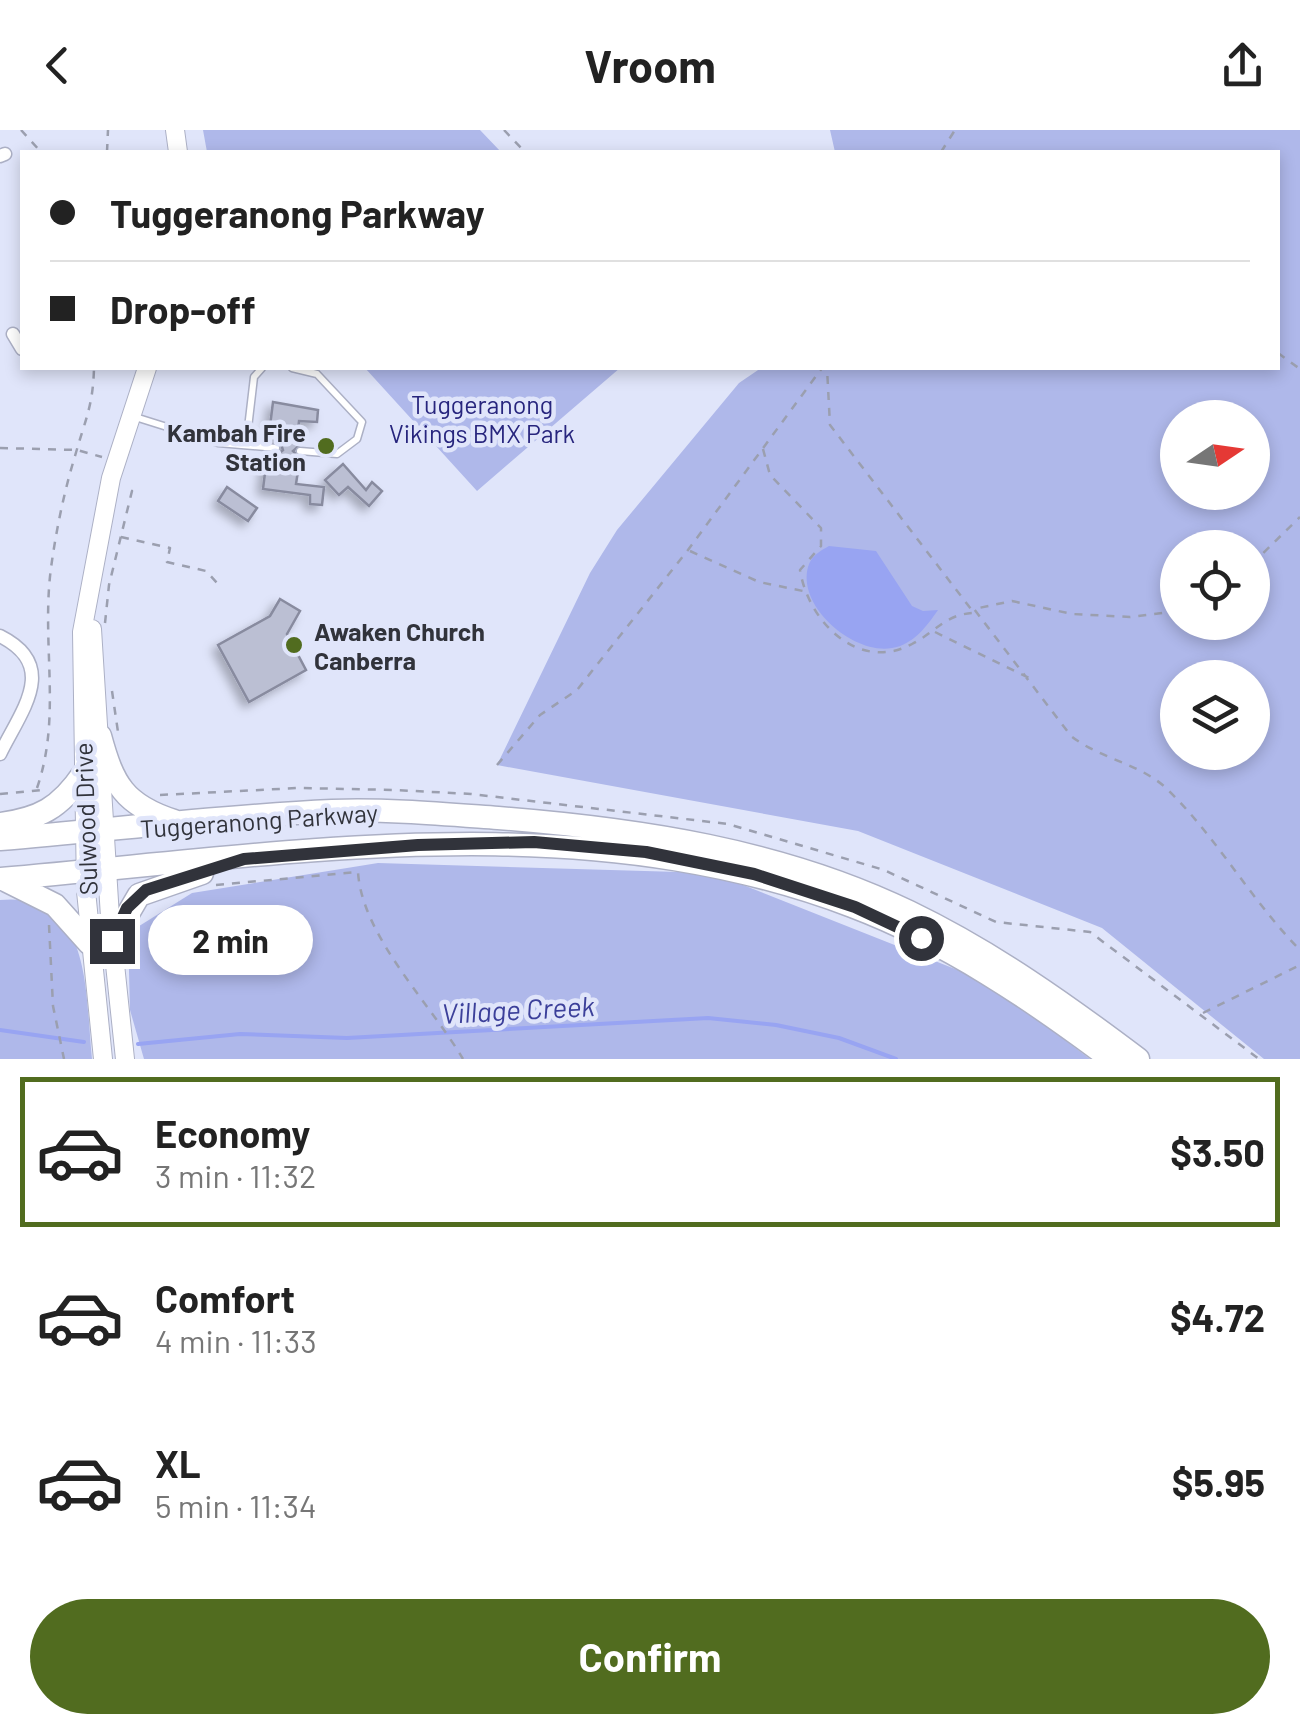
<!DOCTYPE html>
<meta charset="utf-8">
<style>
body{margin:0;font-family:Barlow,sans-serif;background:#f6f6f6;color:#222;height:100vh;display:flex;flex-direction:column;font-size:38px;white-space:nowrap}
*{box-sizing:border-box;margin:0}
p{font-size:32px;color:#767676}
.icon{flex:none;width:55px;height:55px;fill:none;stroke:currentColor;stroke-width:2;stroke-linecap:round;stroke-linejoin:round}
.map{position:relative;height:929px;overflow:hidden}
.drawer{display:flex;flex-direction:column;background:#fff;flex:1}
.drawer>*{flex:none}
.top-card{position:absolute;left:20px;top:20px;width:1260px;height:220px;border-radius:0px;box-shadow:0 5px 15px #0003;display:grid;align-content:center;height:220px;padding:0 30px;background:#fff}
.needle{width:65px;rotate:77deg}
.fabs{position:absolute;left:1160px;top:270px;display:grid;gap:20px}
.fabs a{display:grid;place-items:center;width:110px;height:110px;border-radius:50%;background:#fff;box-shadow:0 5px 15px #0003;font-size:50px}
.end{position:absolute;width:45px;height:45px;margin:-22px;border:12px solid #31333b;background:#fff;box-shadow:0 0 0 5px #fff}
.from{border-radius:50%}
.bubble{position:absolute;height:70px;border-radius:35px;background:#fff;box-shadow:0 5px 15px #0003;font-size:32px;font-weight:700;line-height:70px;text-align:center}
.top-card b{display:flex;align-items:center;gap:35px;height:95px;font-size:38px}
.top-card b+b{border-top:2px solid #e0e0e0}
.top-card i{width:25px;height:25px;background:#222}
ul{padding:18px 0 0;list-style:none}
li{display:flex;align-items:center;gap:30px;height:150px;margin:0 20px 15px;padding:0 10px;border:5px solid transparent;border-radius:0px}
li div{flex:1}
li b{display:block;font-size:38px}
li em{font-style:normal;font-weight:700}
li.active{border-color:#516c1f}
li>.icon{width:90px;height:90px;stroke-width:1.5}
.cta{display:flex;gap:20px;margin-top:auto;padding:20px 30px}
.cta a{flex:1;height:115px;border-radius:60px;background:#516c1f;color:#fff;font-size:40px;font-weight:700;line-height:115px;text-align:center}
header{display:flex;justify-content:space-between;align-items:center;height:130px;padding:0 30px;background:#fff;font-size:45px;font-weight:700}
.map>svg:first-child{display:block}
.green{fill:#afb8ea;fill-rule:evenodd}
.water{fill:#98a4f2}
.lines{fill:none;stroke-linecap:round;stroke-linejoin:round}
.stream{stroke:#98a4f2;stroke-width:4}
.building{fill:#bbbfd3;stroke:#888b9f;stroke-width:2.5;filter:url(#shadow)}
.lane-casing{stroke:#acb0c5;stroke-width:9}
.street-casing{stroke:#acb0c5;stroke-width:15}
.secondary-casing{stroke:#acb0c5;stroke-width:20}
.highway-casing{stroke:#acb0c5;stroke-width:25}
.path{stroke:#9b9faf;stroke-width:2.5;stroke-dasharray:8 8;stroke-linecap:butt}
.lane{stroke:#fff;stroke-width:6}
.street{stroke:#fff;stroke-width:12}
.secondary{stroke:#fff;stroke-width:18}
.highway{stroke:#fff;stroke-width:22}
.route{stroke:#31333b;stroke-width:12}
.poi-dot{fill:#516c1f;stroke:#e0e5fa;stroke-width:4}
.labels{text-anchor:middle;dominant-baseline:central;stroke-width:9;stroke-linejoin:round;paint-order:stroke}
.park-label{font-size:25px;fill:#27257d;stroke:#e0e5fa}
.poi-label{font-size:25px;font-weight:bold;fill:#31333b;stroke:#e0e5fa;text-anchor:end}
.street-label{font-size:25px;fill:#31333b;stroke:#e0e5fa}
.water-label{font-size:28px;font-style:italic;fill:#3c409a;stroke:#e0e5fa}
</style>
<header><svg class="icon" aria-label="back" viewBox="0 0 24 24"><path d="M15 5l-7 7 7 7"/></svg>Vroom<svg class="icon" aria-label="share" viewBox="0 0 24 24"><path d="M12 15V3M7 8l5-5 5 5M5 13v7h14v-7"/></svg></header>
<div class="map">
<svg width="1300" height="929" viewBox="0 0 1300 929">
<defs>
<filter id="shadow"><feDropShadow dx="-5.5" dy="5.5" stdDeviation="5" flood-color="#0004"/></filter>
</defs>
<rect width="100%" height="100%" fill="#e0e5fa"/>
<path class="green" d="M203,0H480L501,22H207Z
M830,0H1300V929H1264L1102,798L858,701L497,635L590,443L617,400L739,253L761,238H1278V22H835ZM1178,288H1252V362H1178ZM1178,418H1252V492H1178ZM1178,548H1252V622H1178Z
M365,238H620L477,361Z
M378,733L713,743L988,852L1090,929H144L130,880L128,803L192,763Z
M0,770C93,761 85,864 92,929H0Z"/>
<path class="water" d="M829,416L876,421L912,476L923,481L938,480C927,496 913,515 892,518C854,525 797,477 808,437C811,426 820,421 829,416Z"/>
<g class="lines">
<path class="stream" d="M0,900L84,912
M138,914L240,904L347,908L708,888L776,895L839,908L896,929"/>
</g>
<path class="building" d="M273,272L318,280L317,292L299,291L297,309L301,314L293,321L300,328L296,354L324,357L322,375L310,374V365L263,359L267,326L275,327L283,320L278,305L269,304Z
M343,334L366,360L372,352L382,361L369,376L348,357L339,365L325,350Z
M227,357L257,378L248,391L218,371Z
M280,469L300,481L287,504L306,540L249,572L218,515L270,486Z"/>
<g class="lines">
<g class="lane-casing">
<path id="lane" d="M292,238L317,244L362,292L357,309L337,324L300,321
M132,286L218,313L276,318
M246,315L254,247L262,238"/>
</g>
<g class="street-casing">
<path id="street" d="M0,26L5,24
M13,204L22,219
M0,506C60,536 21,581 0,624"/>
</g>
<g class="secondary-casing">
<path id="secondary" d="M175,0L178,22
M92,499L110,787L125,929
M103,929L86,761L82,502L111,348L147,238"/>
</g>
<g class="highway-casing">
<path id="highway" d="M100,606C113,654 124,675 174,691
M0,694C39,689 60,678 83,644
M0,709C110,700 221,686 332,681C387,679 443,684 498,688C638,699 781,720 909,782C992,822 1065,874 1138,929
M0,749C284,725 578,672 852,776C947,812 1031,869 1111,929
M7,751L55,775L89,813
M112,811L139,765L202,743"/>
</g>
<path class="path" d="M21,0L41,22
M504,0L525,22
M107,22L108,0
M941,22L955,0
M1278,223L1300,239
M0,318L77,320L102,327
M763,319L770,345L821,398V416L800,440C808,491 858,543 912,514C936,502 945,484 974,483L830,295L827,238
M121,407L170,418L167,432L206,441L218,454
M690,421L759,452L803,461
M1252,434L1300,387
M1178,481L1130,487L1072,484L1012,471L974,479L1071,606C1100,629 1139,633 1166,658C1216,706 1250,769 1300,820
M105,493L109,455L132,361L125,358
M935,502L1031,549
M112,561L118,602
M497,635L540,585L577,560L688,420L822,238
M37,658C62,586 41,514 51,438C56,401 64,362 75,326C85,290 93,277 94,238
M0,664L42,660
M160,665L298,658L396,660L471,664L728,694L884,740L996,792L1090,802L1259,929
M216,755L358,742C362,806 430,873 463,929
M49,795L53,876L64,929
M1203,883L1300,835"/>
<use href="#lane" class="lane"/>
<use href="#street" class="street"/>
<use href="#secondary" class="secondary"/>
<use href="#highway" class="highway"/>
</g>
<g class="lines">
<path class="route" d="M112,811L127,778L146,760L244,729L418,715L534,712L646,722L754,744L855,777L921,808"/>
</g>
<g class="poi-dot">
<circle cx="326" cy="316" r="10"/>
<circle cx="294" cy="515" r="10"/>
</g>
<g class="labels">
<g class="park-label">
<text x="482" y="274">Tuggeranong<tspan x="482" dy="29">Vikings BMX Park</tspan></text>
</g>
<g class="poi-label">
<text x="306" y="302">Kambah Fire<tspan x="306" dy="29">Station</tspan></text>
<text x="314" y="501" text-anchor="start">Awaken Church<tspan x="314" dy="29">Canberra</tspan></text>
</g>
<g class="street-label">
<text transform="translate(85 689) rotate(-92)">Sulwood Drive</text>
<text transform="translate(259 690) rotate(-4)">Tuggeranong Parkway</text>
</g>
<g class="water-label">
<text transform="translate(518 879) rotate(-3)">Village Creek</text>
</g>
</g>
</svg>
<div class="fabs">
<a><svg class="needle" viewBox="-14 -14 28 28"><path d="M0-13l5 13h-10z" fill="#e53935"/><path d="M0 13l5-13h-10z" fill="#767676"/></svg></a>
<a><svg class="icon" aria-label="locate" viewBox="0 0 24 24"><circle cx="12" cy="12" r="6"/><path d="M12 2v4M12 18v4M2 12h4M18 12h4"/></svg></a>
<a><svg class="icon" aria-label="layers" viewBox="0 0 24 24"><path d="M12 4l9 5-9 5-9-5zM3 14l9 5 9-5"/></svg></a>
</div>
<i class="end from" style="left:921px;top:808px"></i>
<i class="end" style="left:112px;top:811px"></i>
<div class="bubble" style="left:148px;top:775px;width:165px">2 min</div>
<div class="top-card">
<b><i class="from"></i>Tuggeranong Parkway</b>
<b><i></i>Drop-off</b>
</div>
</div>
<section class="drawer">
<ul>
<li class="active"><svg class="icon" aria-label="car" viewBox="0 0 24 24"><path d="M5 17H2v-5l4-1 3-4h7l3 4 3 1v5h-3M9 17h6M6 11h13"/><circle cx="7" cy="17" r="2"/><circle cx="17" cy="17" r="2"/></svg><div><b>Economy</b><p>3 min · 11:32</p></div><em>$3.50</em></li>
<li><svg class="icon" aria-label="car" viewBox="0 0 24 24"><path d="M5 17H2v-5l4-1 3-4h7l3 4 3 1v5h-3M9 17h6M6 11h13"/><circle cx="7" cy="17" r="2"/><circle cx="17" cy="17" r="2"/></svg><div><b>Comfort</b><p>4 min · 11:33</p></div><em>$4.72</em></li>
<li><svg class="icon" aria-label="car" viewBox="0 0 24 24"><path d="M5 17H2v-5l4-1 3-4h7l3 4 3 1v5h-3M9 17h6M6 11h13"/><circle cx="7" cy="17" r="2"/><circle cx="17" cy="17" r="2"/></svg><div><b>XL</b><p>5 min · 11:34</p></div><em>$5.95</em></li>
</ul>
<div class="cta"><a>Confirm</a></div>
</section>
